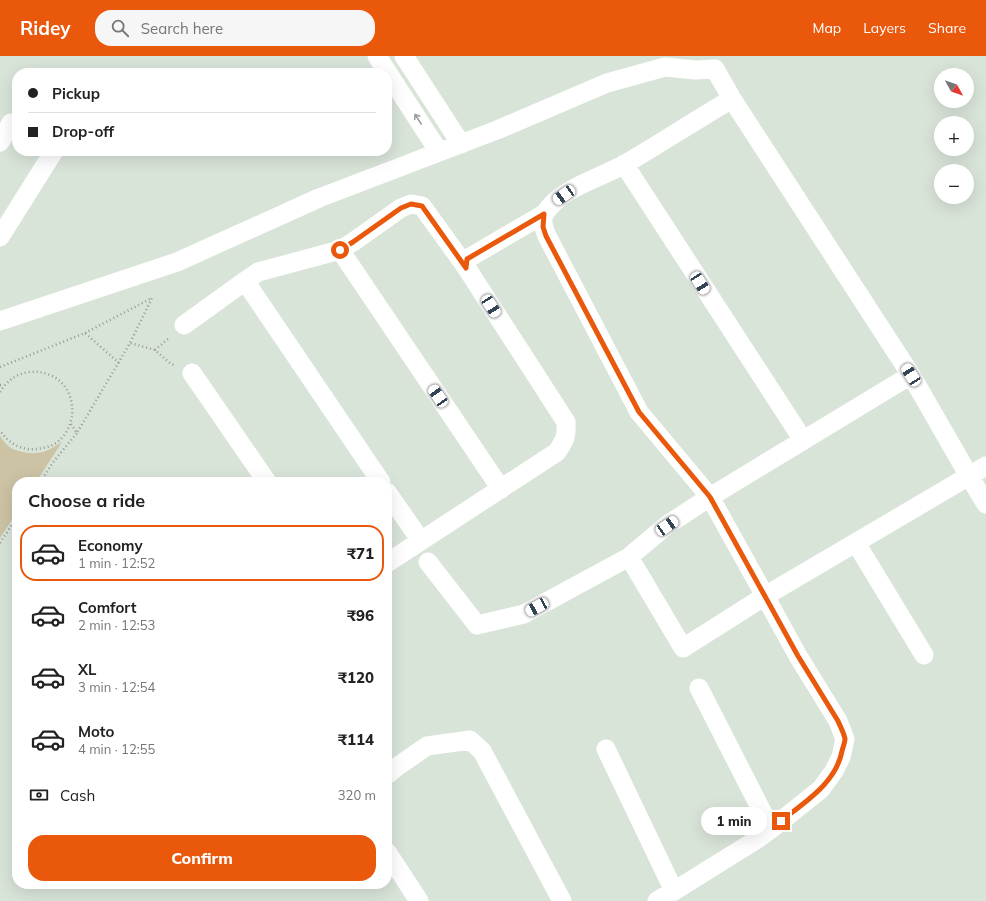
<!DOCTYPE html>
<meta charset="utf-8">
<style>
body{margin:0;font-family:Mulish,sans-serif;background:#f6f6f6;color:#222;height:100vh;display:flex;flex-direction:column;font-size:15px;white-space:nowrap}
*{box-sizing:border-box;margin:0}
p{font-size:13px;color:#767676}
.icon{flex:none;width:22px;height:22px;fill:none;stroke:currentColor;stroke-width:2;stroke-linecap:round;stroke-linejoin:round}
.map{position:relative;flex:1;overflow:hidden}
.sheet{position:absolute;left:12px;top:421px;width:380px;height:412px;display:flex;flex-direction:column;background:#fff;border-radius:16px;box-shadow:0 4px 16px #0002}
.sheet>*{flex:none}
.banner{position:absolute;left:12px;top:12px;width:380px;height:88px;border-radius:16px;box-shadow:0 4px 16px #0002;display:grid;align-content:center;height:88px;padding:0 16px;background:#fff}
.needle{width:26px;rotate:130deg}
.controls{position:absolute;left:934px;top:12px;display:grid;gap:8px}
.controls a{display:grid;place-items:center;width:40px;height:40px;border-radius:50%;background:#fff;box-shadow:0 4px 16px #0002;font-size:20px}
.end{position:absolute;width:18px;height:18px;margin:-9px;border:5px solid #ea580c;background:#fff;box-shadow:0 0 0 2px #fff}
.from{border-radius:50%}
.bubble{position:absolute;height:28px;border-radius:14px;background:#fff;box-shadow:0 4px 16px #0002;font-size:13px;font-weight:800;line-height:28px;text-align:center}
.car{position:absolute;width:12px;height:24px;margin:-12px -6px;border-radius:5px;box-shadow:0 0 3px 1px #0007;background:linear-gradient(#fff 24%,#345 0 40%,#fff 0 76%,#345 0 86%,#fff 0)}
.banner b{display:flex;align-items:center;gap:14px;height:38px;font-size:15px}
.banner b+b{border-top:1px solid #e0e0e0}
.banner i{width:10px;height:10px;background:#222}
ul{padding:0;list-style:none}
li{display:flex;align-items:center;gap:12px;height:56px;margin:0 8px 6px;padding:0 8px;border:2px solid transparent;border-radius:16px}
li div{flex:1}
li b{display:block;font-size:15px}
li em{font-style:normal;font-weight:800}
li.active{border-color:#ea580c}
li>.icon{width:36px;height:36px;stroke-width:1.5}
h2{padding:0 16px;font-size:18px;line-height:48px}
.pay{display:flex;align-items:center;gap:10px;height:44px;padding:0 16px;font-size:15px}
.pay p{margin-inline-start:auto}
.cta{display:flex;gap:8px;margin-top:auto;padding:8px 16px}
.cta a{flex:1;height:46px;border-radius:16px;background:#ea580c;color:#fff;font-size:16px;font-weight:800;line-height:46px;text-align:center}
header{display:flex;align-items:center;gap:24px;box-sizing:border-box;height:56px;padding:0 20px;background:#ea580c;color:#fff}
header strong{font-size:19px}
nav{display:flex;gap:22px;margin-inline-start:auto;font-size:14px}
.search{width:280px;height:36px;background:#f6f6f6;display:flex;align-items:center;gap:10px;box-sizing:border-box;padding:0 14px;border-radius:16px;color:#767676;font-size:15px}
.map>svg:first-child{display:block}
.green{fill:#ccc3a5}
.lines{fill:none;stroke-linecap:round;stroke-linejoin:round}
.path{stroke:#939b93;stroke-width:2.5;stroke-dasharray:1 3;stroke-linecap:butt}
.minor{stroke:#fff;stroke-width:19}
.oneway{stroke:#9d9f9d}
.route{stroke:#ea580c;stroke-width:5}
</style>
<header>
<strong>Ridey</strong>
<div class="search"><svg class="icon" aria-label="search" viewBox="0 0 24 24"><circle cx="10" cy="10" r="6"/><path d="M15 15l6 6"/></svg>Search here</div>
<nav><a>Map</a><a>Layers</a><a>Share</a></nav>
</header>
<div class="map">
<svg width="986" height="845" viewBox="0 0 986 845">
<rect width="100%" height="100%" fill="#d9e4d9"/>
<path class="green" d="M0,380C3,384 6,389 11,392C16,395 29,398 36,397C45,397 54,391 62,386L36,426H17V456L0,482Z"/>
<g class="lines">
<path class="path" d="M85,277L152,242L130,287
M155,294L170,281
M0,311L85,277L119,307
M0,329H4
M0,336C7,325 16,318 29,316C36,315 43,316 50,319C77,330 80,370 56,387C50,391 43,392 36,393C21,395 7,386 0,374
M71,368L77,377L130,287L155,294L171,308L175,309
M40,426L54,405L77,377
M0,487L17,461"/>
<path class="minor" d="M377,0L439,96
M404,0L461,88
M732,43C696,64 661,87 625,108C600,122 561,132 545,157C541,163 544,173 547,180L639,356L710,441L911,319
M0,86L11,67
M624,108L803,384
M0,181L54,95
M340,194L501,433
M0,265L177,206L319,142L497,74L607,27L665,11L695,14L715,13L732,43L911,319L969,420L986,448
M184,269L245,225
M192,317L267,426
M381,426L245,225L258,216L340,194L353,186L401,152L411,148L422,150L466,211
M387,436L421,485
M856,487L924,599
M629,501L683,592L765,540L798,600L838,665L845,683L841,701L834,715L821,733L771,773L756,784L674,835L657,845
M428,506L477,569L524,558L629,501L667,469L710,441L765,540L986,410
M387,507L557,396C565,384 567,380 566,366L466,211L467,203L544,158
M699,632L771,773
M606,693L674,835
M387,719L398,710L427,690L470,684L482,695L562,845
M387,796L419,845"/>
</g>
<defs><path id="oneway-shaft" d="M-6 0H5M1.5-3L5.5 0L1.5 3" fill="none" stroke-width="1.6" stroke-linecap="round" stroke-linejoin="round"/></defs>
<use class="oneway" href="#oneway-shaft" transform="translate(418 63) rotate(-123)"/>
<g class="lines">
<path class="route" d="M340,194L353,186L401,152L411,148L422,150L466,212L467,203L544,158L543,171L546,180L639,356L710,441L798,600L838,665C840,670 844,677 845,683C845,686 843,691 842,695C836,727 805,746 781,765"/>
</g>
</svg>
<div class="controls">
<a><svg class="needle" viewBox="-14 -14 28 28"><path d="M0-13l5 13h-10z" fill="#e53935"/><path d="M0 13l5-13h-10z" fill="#767676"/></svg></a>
<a>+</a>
<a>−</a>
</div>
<i class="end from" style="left:340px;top:194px"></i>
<i class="end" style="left:781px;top:765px"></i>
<div class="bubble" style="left:701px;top:751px;width:66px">1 min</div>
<i class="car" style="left:564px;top:139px;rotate:235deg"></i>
<i class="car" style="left:700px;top:227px;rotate:147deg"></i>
<i class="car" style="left:491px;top:250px;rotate:147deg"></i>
<i class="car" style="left:911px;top:319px;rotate:327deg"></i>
<i class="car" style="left:438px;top:340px;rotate:326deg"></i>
<i class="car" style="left:667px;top:470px;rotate:56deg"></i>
<i class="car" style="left:537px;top:551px;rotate:241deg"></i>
<div class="banner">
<b><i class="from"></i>Pickup</b>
<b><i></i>Drop-off</b>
</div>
<section class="sheet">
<h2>Choose a ride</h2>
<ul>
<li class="active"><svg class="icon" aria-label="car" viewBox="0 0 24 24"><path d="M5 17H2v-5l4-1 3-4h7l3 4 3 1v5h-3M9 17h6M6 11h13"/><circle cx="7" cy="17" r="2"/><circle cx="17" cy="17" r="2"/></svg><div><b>Economy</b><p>1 min · 12:52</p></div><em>₹71</em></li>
<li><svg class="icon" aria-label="car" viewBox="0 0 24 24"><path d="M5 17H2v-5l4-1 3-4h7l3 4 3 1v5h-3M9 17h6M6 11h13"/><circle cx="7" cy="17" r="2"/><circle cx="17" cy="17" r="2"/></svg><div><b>Comfort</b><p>2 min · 12:53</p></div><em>₹96</em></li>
<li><svg class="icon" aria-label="car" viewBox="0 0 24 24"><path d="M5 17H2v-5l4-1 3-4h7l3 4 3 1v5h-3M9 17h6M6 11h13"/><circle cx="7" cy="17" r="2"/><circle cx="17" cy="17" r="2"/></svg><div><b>XL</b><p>3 min · 12:54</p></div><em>₹120</em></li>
<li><svg class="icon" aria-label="car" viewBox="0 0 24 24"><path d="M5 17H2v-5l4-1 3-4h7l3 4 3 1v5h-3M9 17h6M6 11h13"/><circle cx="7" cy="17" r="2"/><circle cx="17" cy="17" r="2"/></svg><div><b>Moto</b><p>4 min · 12:55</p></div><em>₹114</em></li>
</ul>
<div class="pay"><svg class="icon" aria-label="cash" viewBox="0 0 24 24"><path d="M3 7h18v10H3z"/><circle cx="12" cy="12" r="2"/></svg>Cash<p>320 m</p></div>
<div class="cta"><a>Confirm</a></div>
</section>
</div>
